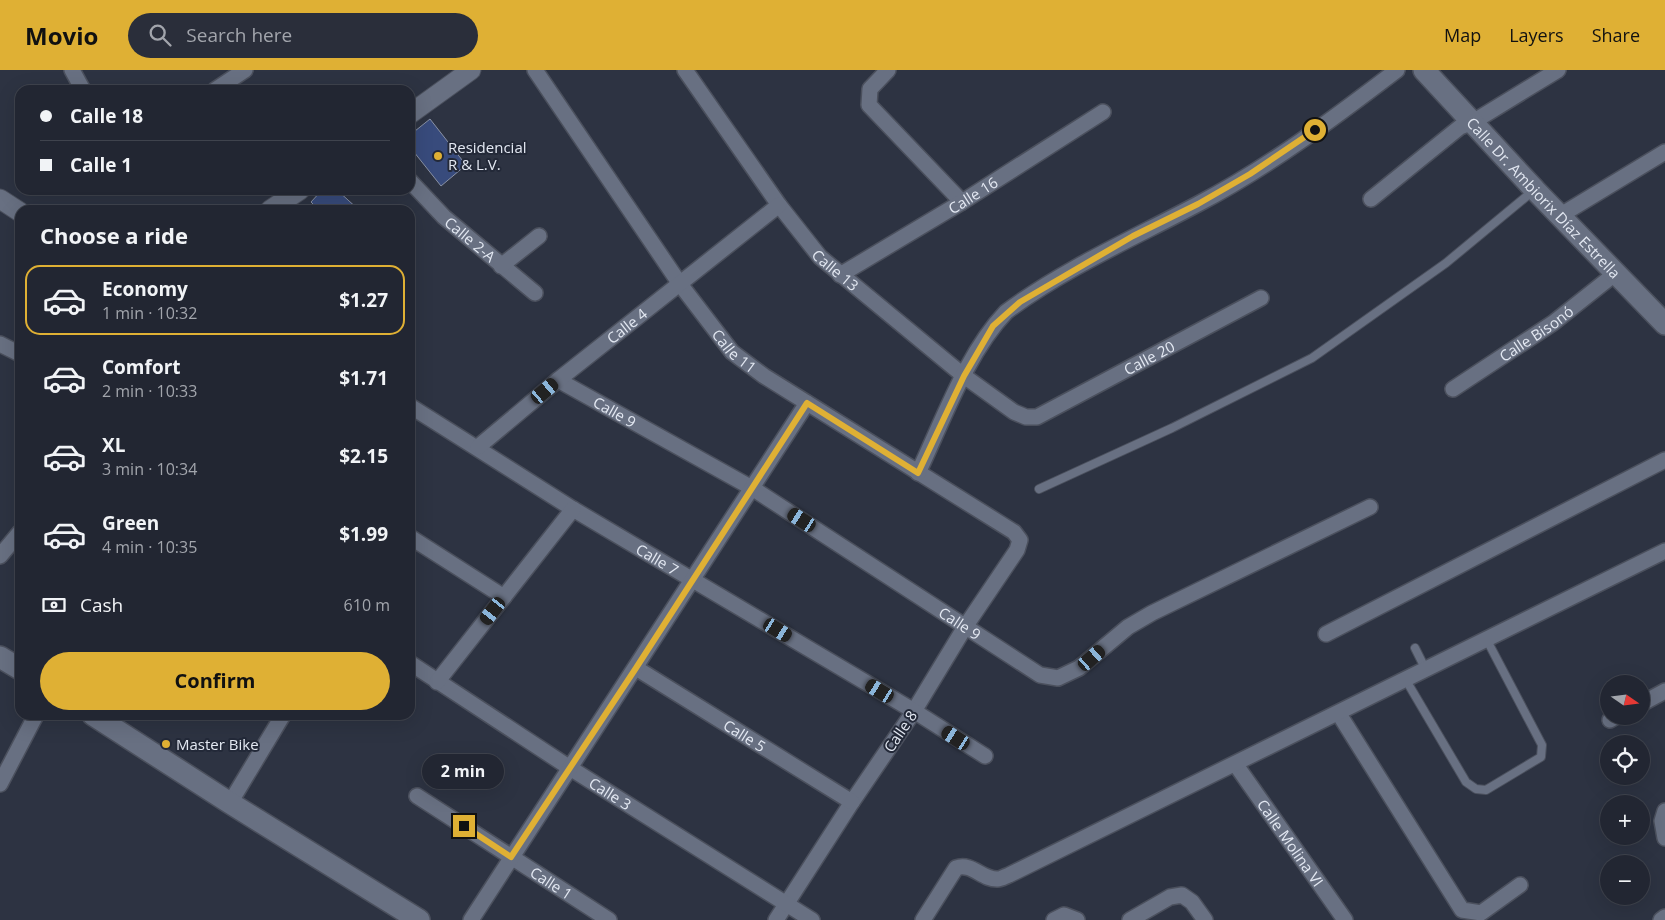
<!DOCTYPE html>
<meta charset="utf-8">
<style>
body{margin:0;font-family:"Open Sans",sans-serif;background:#2a2e3a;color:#f1f3f6;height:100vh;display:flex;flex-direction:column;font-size:19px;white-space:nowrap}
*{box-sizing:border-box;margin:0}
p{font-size:16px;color:#a2a5ac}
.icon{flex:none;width:28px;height:28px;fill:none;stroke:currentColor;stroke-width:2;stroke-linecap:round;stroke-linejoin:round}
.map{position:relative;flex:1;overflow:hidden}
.panel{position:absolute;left:15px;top:135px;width:400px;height:515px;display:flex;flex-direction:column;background:#222632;border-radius:15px;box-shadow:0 5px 20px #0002,0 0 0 1px #3f434d}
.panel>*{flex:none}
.hud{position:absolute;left:15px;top:15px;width:400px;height:110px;border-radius:15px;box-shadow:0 5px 20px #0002,0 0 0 1px #3f434d;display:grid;align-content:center;height:110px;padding:0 25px;background:#222632}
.needle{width:32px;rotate:104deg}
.buttons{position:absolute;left:1600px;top:605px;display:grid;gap:10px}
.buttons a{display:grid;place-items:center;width:50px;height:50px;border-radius:50%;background:#222632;box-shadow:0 5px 20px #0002,0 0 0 1px #3f434d;font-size:25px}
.end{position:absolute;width:22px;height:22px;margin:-11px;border:6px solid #dfb034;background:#111;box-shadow:0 0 0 2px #111}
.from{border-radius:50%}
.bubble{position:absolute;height:35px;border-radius:18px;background:#222632;box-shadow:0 5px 20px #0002,0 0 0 1px #3f434d;font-size:16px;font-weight:700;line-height:35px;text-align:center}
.car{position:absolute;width:15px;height:30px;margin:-15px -8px;border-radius:6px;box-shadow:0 0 4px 1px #0007;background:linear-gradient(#222 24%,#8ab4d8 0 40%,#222 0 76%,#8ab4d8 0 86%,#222 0)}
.hud b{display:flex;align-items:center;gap:18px;height:48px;font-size:19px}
.hud b+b{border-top:1px solid #3f434d}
.hud i{width:12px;height:12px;background:#f1f3f6}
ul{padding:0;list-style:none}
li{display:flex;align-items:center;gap:15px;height:70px;margin:0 10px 8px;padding:0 15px;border:2px solid transparent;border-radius:15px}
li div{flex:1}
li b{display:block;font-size:19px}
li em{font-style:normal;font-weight:700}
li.active{border-color:#dfb034}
li>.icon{width:45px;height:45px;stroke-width:1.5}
h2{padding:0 25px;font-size:22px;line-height:60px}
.pay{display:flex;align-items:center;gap:12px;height:55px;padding:0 25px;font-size:19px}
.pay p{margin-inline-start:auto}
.action{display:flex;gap:10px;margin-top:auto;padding:10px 25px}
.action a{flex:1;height:58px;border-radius:30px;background:#dfb034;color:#111;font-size:20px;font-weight:700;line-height:58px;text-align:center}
header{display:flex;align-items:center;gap:30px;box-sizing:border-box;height:70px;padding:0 25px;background:#dfb034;color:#111}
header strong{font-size:24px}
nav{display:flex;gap:28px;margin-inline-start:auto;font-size:18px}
.search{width:350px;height:45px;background:#2a2e3a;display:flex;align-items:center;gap:12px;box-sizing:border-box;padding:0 18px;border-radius:28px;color:#a2a5ac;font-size:19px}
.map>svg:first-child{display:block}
.building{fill:#384b7c;stroke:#8991a4}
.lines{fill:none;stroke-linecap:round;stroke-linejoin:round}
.service-casing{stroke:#4b505d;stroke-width:10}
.minor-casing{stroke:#4b505d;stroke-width:18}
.tertiary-casing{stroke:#4b505d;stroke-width:21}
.secondary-casing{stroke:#4b505d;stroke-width:24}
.service{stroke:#687082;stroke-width:8}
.minor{stroke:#687082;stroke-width:15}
.tertiary{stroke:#687082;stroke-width:19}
.secondary{stroke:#687082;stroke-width:21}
.route{stroke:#dfb034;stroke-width:6}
.poi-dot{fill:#dfb034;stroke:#232938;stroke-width:2}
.labels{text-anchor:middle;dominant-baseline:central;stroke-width:4;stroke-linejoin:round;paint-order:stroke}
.poi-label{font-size:15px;fill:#e3e8f2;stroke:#232938;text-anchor:start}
.street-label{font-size:15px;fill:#e3e8f2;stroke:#232938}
</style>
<header>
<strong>Movio</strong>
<div class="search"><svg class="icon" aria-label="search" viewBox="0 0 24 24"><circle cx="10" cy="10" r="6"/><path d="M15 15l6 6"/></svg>Search here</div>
<nav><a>Map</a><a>Layers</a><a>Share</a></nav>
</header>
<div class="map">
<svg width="1665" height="850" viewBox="0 0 1665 850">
<rect width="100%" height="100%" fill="#2d3342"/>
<path class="building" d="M430,49L466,95L441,116L410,77V65Z
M322,120H337L359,140H319L311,132Z"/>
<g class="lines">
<g class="service-casing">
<path id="service" d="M1039,419L1172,358L1312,288L1446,193L1533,121
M1415,578L1426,600
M1410,617L1466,712L1476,719L1486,720L1541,687L1542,675L1490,576"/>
</g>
<g class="minor-casing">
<g id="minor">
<path d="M72,0L83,20"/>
<path id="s1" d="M535,0L680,214L732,282L764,306L1014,462L1020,470L1017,480L965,557L914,641L852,732L776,850"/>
<path id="s2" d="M685,0L779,135L820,187L964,306L1014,342L1026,347H1037L1261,228"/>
<path d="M888,0L870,19L869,35L962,132"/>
<path d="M215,20L245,0"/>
<path id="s3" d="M410,111L444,147L535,223"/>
<path d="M1371,129L1460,57L1473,52L1558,0"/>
<path d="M1561,145L1665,82"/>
<path d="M501,196L539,166"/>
<path id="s4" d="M840,205L962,132L1103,42"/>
<path d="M0,274L20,284"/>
<path id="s5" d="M558,310L752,418L1040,605L1058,608L1079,598L1128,557L1152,543L1370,437"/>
<path id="s6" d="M1453,319L1553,253L1616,203"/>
<path id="s7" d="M410,336L573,439L914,641L985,686"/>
<path id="s8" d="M478,377L558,310L779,135"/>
<path d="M918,403C943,351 966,284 1006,242C1065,198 1134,168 1198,134C1269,97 1334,48 1397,0"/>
<path d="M410,467L504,527"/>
<path d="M0,486L20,462"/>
<path d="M1326,564L1665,390"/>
<path id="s9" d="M410,593L570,698L812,850"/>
<path id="s10" d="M636,598L852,732"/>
<path d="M437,612L573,439"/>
<path d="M1641,634L1665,621"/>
<path d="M1339,644L1462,840L1481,843L1520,815"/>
<path d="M1610,650L1617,646"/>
<path id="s11" d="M1236,695L1345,850"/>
<path d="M0,714L36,645"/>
<path id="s12" d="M417,726L609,850"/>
<path d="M230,733L283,645"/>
<path d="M1665,741L1662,751L1665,768"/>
<path d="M471,850L807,333"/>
<path d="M923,850L956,798C972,792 982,810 998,809C1001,809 1006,806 1009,805L1665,481"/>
<path d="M1054,850L1064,845L1077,850"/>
<path d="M1130,850L1170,827L1182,825L1192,832L1205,850"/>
<path d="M1661,850L1665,847"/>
</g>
</g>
<g class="tertiary-casing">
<path id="tertiary" d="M410,44L471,0
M0,129L20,142
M270,140L300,120"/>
</g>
<g class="secondary-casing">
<g id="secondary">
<path id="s13" d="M1424,0L1535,120L1665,254"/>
<path d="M0,587L20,599"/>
<path d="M93,645L230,733L419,850"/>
</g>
</g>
<use href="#service" class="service"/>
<use href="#minor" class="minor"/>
<use href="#tertiary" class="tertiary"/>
<use href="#secondary" class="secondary"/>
</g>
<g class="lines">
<path class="route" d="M464,756L511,787L636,598L807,333L918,403L964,306L993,256L1020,232L1133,166L1198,134L1250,104L1315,60"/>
</g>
<g class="poi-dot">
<circle cx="438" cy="86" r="5"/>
<circle cx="166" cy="674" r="5"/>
</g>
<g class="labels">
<g class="poi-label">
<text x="448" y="77">Residencial<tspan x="448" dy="17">R &amp; L.V.</tspan></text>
<text x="176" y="674">Master Bike</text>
</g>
<g class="street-label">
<text stroke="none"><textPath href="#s4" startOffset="155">Calle 16</textPath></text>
<text stroke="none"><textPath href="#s13" startOffset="175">Calle Dr. Ambiorix Díaz Estrella</textPath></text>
<text stroke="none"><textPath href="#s3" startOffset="84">Calle 2-A</textPath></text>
<text stroke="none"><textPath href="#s2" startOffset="251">Calle 13</textPath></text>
<text stroke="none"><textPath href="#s8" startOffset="192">Calle 4</textPath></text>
<text stroke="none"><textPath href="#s6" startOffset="100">Calle Bisonó</textPath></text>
<text stroke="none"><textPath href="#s1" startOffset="345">Calle 11</textPath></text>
<text stroke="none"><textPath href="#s2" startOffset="630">Calle 20</textPath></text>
<text stroke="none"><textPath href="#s5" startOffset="65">Calle 9</textPath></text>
<text stroke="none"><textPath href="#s7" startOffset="291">Calle 7</textPath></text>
<text stroke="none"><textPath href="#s5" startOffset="470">Calle 9</textPath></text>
<text transform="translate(900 661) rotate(-56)">Calle 8</text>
<text stroke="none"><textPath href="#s10" startOffset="128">Calle 5</textPath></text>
<text stroke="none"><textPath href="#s9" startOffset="239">Calle 3</textPath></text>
<text stroke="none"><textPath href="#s11" startOffset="95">Calle Molina VI</textPath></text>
<text stroke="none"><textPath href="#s12" startOffset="160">Calle 1</textPath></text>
</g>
</g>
</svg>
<div class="buttons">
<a><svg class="needle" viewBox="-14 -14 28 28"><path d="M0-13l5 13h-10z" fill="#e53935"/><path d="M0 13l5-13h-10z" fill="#a2a5ac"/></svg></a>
<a><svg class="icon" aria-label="locate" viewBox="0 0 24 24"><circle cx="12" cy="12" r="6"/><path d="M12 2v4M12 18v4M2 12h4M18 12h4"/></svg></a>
<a>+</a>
<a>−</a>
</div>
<i class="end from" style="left:1315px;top:60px"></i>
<i class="end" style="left:464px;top:756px"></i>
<div class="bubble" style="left:422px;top:684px;width:82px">2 min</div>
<i class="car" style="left:545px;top:321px;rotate:50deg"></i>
<i class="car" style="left:802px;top:450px;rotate:303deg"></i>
<i class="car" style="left:493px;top:541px;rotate:218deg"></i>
<i class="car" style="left:778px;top:560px;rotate:121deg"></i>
<i class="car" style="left:1092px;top:588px;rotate:49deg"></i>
<i class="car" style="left:880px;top:621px;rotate:301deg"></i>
<i class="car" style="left:956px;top:668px;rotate:303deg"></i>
<div class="hud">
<b><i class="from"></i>Calle 18</b>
<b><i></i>Calle 1</b>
</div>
<section class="panel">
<h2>Choose a ride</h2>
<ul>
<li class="active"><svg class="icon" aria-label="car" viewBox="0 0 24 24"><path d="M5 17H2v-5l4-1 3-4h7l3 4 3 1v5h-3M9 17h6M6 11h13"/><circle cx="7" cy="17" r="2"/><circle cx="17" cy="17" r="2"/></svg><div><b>Economy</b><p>1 min · 10:32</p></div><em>$1.27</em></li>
<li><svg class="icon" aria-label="car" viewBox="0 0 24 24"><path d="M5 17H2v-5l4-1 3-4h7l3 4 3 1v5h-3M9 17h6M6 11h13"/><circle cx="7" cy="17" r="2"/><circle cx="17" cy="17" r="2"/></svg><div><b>Comfort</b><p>2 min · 10:33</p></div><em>$1.71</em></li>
<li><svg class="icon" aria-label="car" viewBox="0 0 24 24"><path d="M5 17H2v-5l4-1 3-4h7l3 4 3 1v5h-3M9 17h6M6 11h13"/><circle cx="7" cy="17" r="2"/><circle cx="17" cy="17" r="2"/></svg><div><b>XL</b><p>3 min · 10:34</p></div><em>$2.15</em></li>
<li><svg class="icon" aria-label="car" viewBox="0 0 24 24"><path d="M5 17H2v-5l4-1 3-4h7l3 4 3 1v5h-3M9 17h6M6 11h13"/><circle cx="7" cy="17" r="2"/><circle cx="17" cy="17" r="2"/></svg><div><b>Green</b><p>4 min · 10:35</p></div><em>$1.99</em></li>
</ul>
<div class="pay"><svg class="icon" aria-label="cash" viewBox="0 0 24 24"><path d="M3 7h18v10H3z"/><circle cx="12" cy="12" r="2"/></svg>Cash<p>610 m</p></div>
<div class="action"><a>Confirm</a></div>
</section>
</div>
